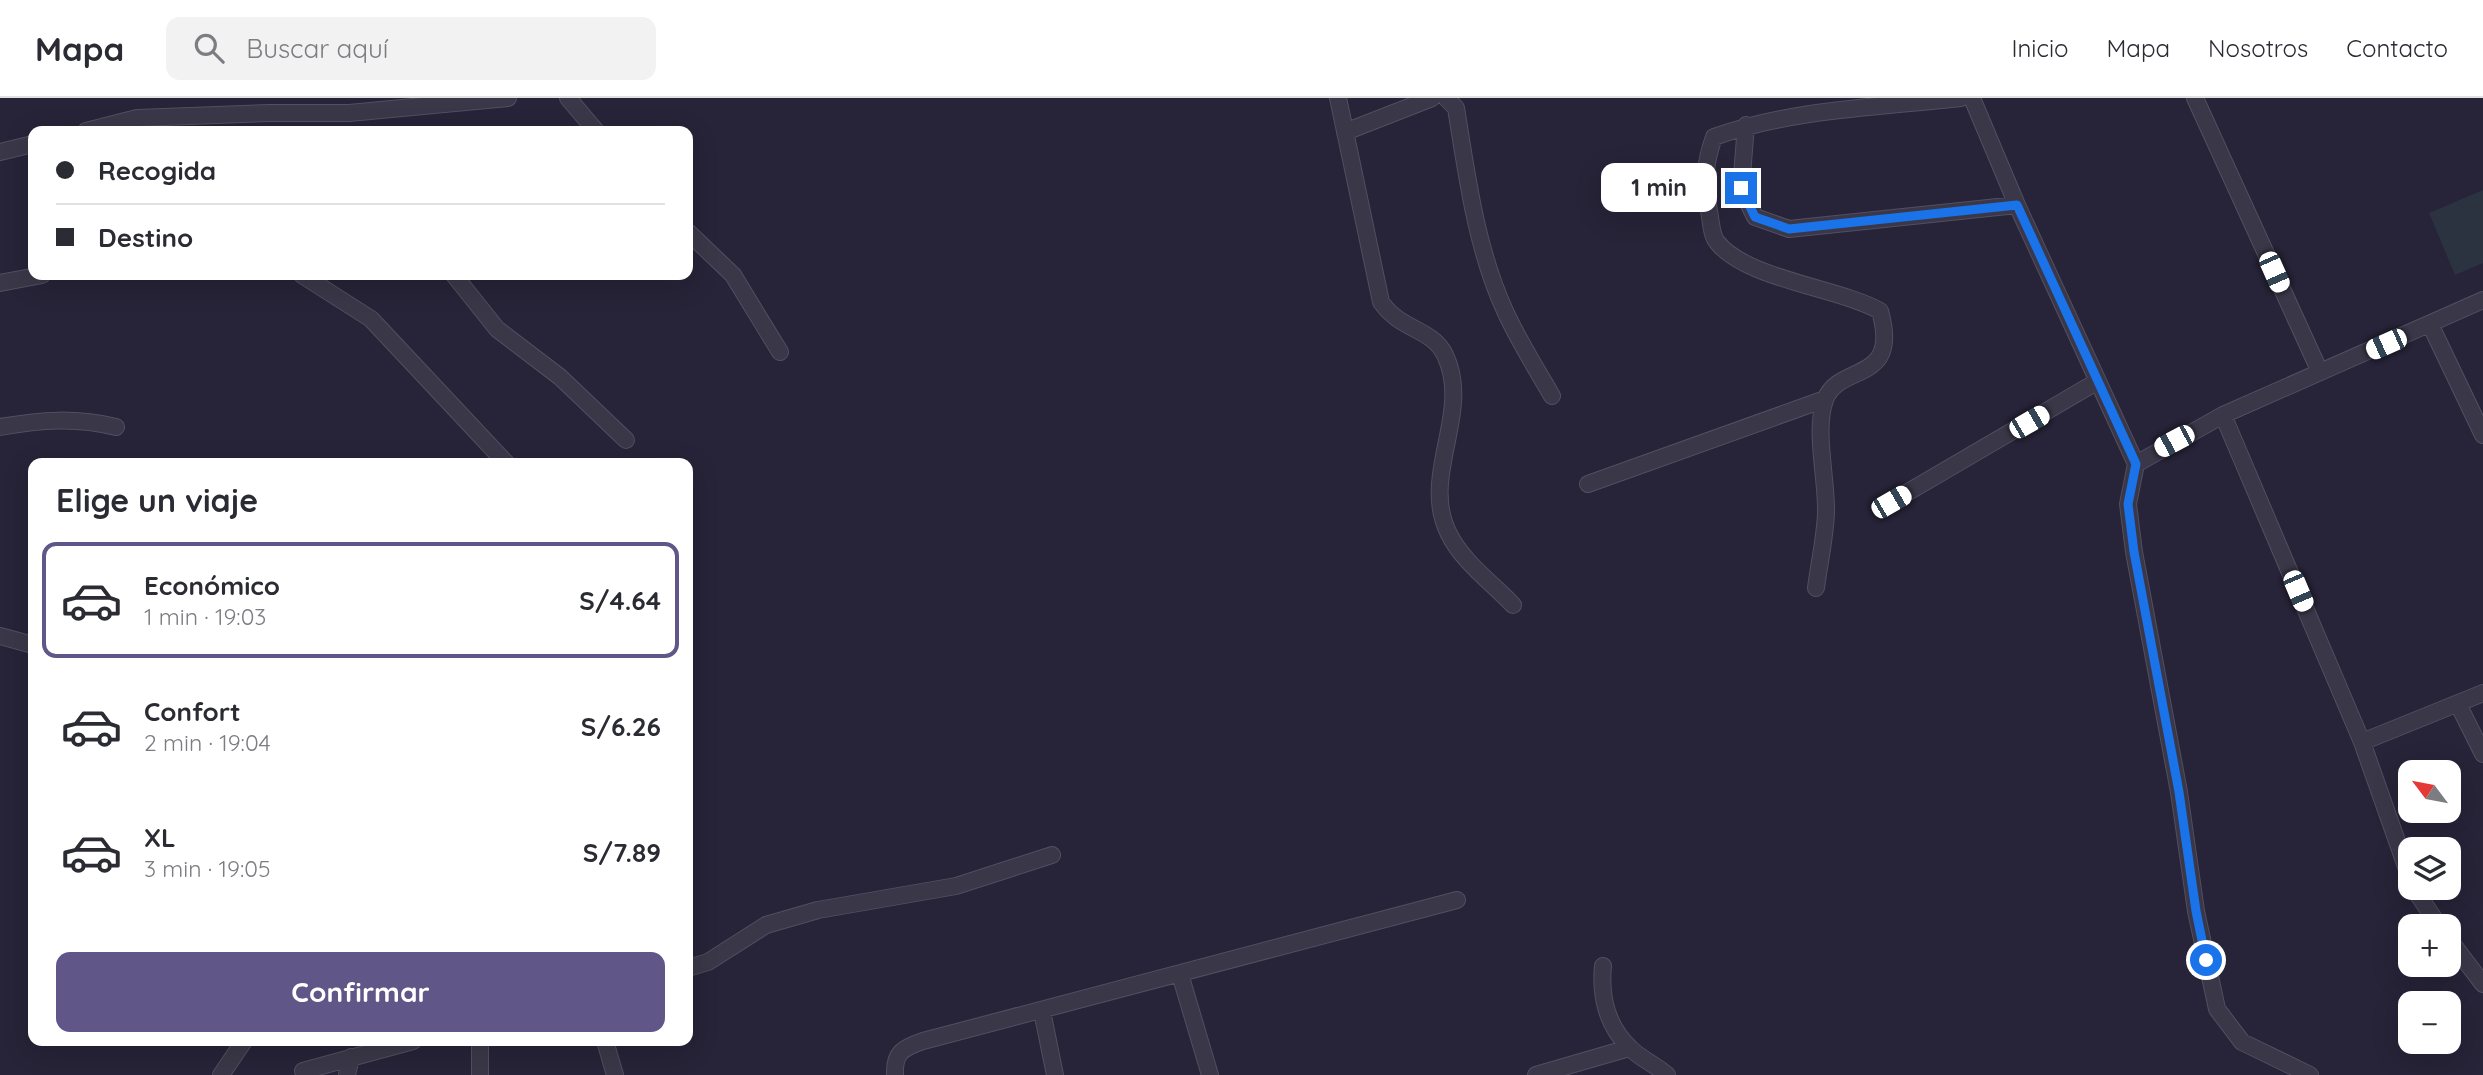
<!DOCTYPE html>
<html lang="es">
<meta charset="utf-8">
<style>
body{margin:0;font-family:Quicksand,sans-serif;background:#f2f2f3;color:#2b2b33;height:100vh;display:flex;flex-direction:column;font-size:26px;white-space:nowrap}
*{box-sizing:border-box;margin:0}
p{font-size:23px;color:#7c7c81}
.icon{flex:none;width:38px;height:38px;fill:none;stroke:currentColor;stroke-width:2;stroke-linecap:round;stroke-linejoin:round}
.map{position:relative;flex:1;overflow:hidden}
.sheet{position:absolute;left:28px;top:360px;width:665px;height:588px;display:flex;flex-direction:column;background:#fff;border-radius:14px;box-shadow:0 7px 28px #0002}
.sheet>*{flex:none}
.hud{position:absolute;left:28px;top:28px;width:665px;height:154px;border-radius:14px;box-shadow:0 7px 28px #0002;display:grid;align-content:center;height:154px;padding:0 28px;background:#fff}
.needle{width:46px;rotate:302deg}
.fabs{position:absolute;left:2398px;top:662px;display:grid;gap:14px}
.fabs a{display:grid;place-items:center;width:63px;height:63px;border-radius:14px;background:#fff;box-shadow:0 7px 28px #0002;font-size:35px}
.end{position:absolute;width:32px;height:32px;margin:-16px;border:9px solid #1a73e8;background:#fff;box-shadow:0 0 0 4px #fff}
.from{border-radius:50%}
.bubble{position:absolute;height:49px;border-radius:14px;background:#fff;box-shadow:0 7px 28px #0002;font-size:23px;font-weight:700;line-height:49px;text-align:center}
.car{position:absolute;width:21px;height:42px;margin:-21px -10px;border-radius:9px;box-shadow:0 0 5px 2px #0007;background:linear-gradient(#fff 24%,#345 0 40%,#fff 0 76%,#345 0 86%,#fff 0)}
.hud b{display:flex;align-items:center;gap:24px;height:66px;font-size:26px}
.hud b+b{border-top:2px solid #e1e1e2}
.hud i{width:18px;height:18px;background:#2b2b33}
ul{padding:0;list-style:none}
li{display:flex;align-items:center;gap:21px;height:116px;margin:0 14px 10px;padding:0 14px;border:4px solid transparent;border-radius:14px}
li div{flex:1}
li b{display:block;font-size:26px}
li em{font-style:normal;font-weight:700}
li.on{border-color:#605788}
li>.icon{width:63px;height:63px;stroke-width:1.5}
h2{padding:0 28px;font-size:32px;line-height:84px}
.primary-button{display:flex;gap:14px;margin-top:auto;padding:14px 28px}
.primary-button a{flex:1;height:80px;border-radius:14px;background:#605788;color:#fff;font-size:28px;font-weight:700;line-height:80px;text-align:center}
header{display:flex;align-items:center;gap:42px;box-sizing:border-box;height:98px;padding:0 35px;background:#fff;border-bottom:2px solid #e1e1e2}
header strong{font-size:33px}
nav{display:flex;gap:38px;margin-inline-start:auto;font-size:24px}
.search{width:490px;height:63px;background:#f2f2f3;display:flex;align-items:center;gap:18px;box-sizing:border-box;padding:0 24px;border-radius:14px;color:#7c7c81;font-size:26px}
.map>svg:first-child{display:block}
.green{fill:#2b3340}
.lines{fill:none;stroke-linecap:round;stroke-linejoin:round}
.street-casing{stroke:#524f60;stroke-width:18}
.street{stroke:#3a3748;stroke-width:16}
.route{stroke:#1a73e8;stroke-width:9}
</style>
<header>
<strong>Mapa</strong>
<div class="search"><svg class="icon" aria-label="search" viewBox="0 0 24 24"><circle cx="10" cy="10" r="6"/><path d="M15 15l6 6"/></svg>Buscar aquí</div>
<nav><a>Inicio</a><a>Mapa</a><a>Nosotros</a><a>Contacto</a></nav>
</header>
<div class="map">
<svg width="2483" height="977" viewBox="0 0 2483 977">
<rect width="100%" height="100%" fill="#272338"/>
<path class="green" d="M2483,92V165L2455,177L2429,115Z"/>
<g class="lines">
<g class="street-casing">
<path id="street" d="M568,0L596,33
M1338,0L1381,204C1401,233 1432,230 1445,257C1473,315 1419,378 1449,436C1462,463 1492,485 1513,507
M1446,0L1456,10C1467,78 1476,150 1505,213C1518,242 1536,270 1552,298
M1972,0L2017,107L2136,366L2128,406L2134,454L2179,694L2196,813L2217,911L2242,944L2310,977
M2195,0L2320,274
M1746,27L1741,90L1755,119L1789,131L2017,107
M86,33L137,20L269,15H349L508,0
M1345,34L1432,0
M0,54L33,46
M688,134L733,177L780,254
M302,177L371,221L507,366
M454,177L497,231L560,279L626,342
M0,185L42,177
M2430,226L2483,337
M2223,317L2362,644L2410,780
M0,329C41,322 75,319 116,329
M2136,366L2223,317L2483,202
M1588,386L1825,301
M1891,404L2098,283
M1816,490C1819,466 1825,440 1826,415C1827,382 1814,332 1825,302C1839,264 1901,287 1880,213C1840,190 1745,181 1717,144C1711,137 1711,122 1709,113C1704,83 1704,67 1714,39C1792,11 1879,9 1961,0
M0,538L33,547
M2458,606L2483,656
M2362,644L2483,595
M2413,789L2439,828
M2448,840L2483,886
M1603,868C1600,898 1607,928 1630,950C1641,961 1656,967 1667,977
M688,870L708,864L766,827L818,812L956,788L1052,757
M1180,876L1210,977
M1042,913L1055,977
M480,943V977
M605,943L615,977
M303,973L413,943
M221,977L244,943
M347,977L351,959
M895,977C894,954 903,950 923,943L1457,802
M1536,977L1629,950"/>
</g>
<use href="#street" class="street"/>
</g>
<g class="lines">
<path class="route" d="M1741,90L1755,119L1789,131L2017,107L2136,366L2128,406L2134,454L2179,694L2196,813L2206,862"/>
</g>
</svg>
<div class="fabs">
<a><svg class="needle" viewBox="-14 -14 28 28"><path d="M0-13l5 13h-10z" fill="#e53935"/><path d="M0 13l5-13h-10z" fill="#7c7c81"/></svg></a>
<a><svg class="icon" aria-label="layers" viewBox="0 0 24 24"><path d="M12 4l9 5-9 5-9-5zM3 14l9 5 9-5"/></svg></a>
<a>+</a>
<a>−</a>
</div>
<i class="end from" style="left:2206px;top:862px"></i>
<i class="end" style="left:1741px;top:90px"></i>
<div class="bubble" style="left:1601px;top:65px;width:116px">1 min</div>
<i class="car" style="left:2274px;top:174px;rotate:156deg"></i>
<i class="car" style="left:2386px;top:246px;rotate:246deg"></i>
<i class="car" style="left:2029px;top:324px;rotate:60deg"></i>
<i class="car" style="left:2174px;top:343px;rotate:242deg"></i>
<i class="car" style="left:1891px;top:404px;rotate:60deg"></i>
<i class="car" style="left:2298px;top:493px;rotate:157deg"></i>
<div class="hud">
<b><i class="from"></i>Recogida</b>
<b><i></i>Destino</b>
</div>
<section class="sheet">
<h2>Elige un viaje</h2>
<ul>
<li class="on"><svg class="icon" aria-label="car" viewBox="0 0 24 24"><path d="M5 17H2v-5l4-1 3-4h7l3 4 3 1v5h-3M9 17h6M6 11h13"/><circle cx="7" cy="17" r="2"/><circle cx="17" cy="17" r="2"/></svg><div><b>Económico</b><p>1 min · 19:03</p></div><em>S/4.64</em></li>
<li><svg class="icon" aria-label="car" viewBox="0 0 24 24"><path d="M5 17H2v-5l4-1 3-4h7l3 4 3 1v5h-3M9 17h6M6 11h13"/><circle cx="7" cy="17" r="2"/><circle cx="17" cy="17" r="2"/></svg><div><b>Confort</b><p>2 min · 19:04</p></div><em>S/6.26</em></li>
<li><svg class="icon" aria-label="car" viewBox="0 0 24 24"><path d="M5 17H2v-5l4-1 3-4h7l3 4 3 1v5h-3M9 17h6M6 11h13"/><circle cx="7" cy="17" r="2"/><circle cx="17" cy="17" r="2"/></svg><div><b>XL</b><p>3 min · 19:05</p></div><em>S/7.89</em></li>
</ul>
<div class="primary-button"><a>Confirmar</a></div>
</section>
</div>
